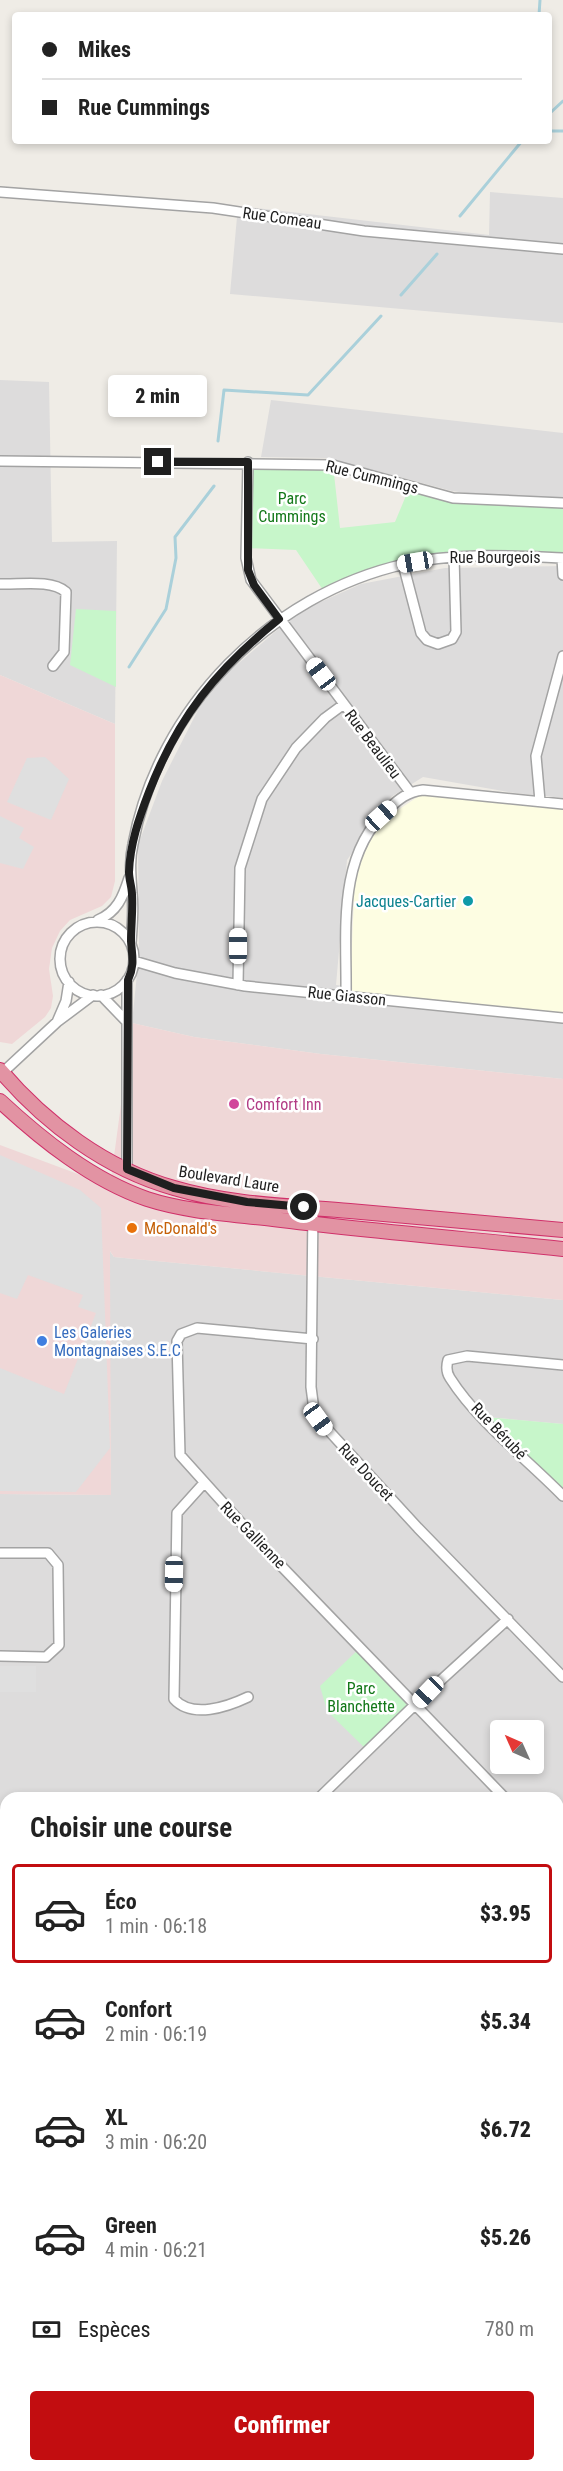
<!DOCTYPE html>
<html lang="fr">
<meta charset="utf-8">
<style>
body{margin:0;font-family:"Roboto Condensed",sans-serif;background:#f6f6f6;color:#222;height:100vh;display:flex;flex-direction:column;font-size:22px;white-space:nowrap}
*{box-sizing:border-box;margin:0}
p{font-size:20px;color:#767676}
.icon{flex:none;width:33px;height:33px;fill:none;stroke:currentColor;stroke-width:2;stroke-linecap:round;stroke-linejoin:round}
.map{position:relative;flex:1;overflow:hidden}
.sheet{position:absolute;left:0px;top:1792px;width:564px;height:680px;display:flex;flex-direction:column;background:#fff;border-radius:18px 18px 0 0;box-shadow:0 3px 9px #0003}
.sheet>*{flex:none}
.top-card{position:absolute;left:12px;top:12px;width:540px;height:132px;border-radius:6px;box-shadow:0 3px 9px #0003;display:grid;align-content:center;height:132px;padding:0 30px;background:#fff}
.needle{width:39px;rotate:315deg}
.buttons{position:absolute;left:490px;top:1720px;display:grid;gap:12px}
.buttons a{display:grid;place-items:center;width:54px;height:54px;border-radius:6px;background:#fff;box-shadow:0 3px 9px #0003;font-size:30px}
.end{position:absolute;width:27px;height:27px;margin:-14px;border:8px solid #1f1f1f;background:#fff;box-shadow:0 0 0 3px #fff}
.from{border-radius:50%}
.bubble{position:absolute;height:42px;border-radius:6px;background:#fff;box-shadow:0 3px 9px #0003;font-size:20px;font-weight:800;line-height:42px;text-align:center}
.car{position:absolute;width:18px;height:36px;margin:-18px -9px;border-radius:8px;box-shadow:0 0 4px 2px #0007;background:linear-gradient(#fff 24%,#345 0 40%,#fff 0 76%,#345 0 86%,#fff 0)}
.top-card b{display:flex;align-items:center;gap:21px;height:57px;font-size:22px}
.top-card b+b{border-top:2px solid #e0e0e0}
.top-card i{width:15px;height:15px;background:#222}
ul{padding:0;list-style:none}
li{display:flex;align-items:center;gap:18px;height:99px;margin:0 12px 9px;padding:0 18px;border:3px solid transparent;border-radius:6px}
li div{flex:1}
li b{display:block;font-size:22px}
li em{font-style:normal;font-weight:800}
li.current{border-color:#c20d10}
li>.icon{width:54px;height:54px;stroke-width:1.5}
h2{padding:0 30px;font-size:27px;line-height:72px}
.pay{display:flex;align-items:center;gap:15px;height:66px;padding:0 30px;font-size:22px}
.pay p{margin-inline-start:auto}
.action{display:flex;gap:12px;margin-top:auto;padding:12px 30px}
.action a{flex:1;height:69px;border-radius:6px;background:#c20d10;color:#fff;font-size:24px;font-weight:800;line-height:69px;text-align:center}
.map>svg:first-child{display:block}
.residential{fill:#dddcdc;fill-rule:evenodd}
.commercial{fill:#efd7d7}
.education{fill:#fdfde2}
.park{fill:#c7f6ca}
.parking{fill:#dfdfdf}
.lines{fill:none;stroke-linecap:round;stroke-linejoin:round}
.stream{stroke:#aad0da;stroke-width:3}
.minor-casing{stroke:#a3a3a3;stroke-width:12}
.highway-casing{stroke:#d0316a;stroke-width:16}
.minor{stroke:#fff;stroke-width:9}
.highway{stroke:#e293a3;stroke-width:14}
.route{stroke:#1f1f1f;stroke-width:8}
.culture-dot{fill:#0f9aa8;stroke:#fff;stroke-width:2}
.hotel-dot{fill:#d1479c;stroke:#fff;stroke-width:2}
.food-dot{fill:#e8710a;stroke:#fff;stroke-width:2}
.shop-dot{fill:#3f7fe0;stroke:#fff;stroke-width:2}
.labels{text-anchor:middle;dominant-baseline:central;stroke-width:5;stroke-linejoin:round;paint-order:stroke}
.street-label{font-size:16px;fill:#1f1f1f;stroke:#fff}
.park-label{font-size:16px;fill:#137819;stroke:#fff}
.culture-label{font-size:16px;fill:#0d838f;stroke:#fff;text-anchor:end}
.hotel-label{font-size:16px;fill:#b23c85;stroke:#fff;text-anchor:start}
.food-label{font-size:16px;fill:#c56008;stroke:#fff;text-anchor:start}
.shop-label{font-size:16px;fill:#366cbe;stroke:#fff;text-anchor:start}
</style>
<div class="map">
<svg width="563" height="2471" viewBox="0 0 563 2471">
<rect width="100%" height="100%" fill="#efece6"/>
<path class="residential" d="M490,192L563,198V323L230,294L238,206L489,235Z
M0,380L49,382L52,542L117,541L115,724L0,675Z
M271,400L563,433V498L489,496L452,491L327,458L261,457Z
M563,566V798L515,793L423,777L391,797L347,860L336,985L563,1009V1079L321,1054L194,1037L132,1023L139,954L138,845L162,781L199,708L226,674L298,612L361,584L445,568Z
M109,1250L114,1257L563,1300V1424L487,1417L563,1497V2471H119V2466H558V1798H6V2466H109V2471H0V1494L111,1495ZM501,1731H534V1764H501Z"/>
<path class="commercial" d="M0,675L115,724V881L111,897L102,906L70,920L60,931L52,948L49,969L53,996L51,1008L45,1017L12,1044L0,1042Z
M132,1023L194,1037L321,1054L563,1079V1300L114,1257L110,1251L111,1495L0,1494V1145L110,1186Z"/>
<path class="education" d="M422,794L563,808V1013L350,991L355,873L375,831L386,818Z
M563,2093V2229L558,2232V2098Z"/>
<path class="park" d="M248,462L333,465L340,528L395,522L410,486L453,498L563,503V558L428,559L325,593L296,550L246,548Z
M76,609L116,611V687L70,665Z
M486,1417L563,1424V1497Z
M361,1647L416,1707L368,1751L327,1711L320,1686Z"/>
<path class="parking" d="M45,757L69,779L51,820L7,802L27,758Z
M0,816L24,828L19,838L34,847L23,869L0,863Z
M0,1155L80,1190L101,1208L110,1448L76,1492L0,1491V1368L64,1394L96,1313L78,1307L83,1295L28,1275L17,1299L0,1293Z
M0,1666H36V1692H0Z"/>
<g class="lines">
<path class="stream" d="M539,15L540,0
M549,114L563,101
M549,131H563
M460,216L522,141
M401,295L437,254
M218,441L224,390L308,395L381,316
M129,667L166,609L176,558L175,537L214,486"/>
<g class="minor-casing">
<path id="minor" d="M0,192L213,208L364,231L563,249
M0,461L333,465L453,498L563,503
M248,462L246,558L251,580L410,792
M562,558L563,575
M403,564L421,633L427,640L438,644L452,639L456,632L454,556
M0,584C19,585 51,579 66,592L64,652L53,666
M540,801L536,756L563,656
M98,920C117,912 123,897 129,878
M60 959a37 37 0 1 1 74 0a37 37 0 1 1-74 0Z
M131,943C132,927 134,910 132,893C131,876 129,862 133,844C158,708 271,594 405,564C456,552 511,556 563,558
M134,961L175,973L245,986L563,1018
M238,985L240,868L262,799L296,748L325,718L344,704
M101,995L127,1022
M346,996C347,932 336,857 388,809C399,799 407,792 423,790L563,804
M57,1022L66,1001L69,982
M0,1075L57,1022L93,995
M127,1169V980
M313,1208L311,1387L314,1410L318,1419L418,1528L563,1677
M313,1339L197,1328L181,1334L177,1341L180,1455L261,1545L505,1798
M563,1365L467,1356L448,1360C446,1367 446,1372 450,1378C478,1422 527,1459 563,1496
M204,1483L177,1513L174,1699C192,1719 227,1707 248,1697
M0,1553H48L58,1565L59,1645L46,1657L0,1656
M319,1798L428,1692L508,1619
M558,1853L563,1858
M558,1915L563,1910
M0,1917H6
M558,2089L563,2084
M558,2244L563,2240
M0,2325H6
M558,2367L560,2471
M0,2448H6
M127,2471V2466"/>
</g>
<g class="highway-casing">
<path id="highway" d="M0,1070C45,1123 106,1169 174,1188C231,1205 292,1206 350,1211C421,1217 492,1224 563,1230
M0,1101C42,1140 92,1180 147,1199C187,1212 231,1214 273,1219C369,1231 466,1239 563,1249"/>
</g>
<use href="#minor" class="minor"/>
<use href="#highway" class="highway"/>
</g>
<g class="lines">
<path class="route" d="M158,462H248V570L254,585L279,619C217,669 178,717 149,792C139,818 130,844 129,872C129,880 132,887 132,895C133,910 131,925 131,941C132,956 135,965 128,980L127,1169L174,1188L247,1202L304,1207"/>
</g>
<circle class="culture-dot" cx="468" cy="901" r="6"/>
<circle class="hotel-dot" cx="234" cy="1104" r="6"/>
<circle class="food-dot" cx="132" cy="1228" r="6"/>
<circle class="shop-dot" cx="42" cy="1341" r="6"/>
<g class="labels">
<g class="street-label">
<text transform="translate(282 218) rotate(8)">Rue Comeau</text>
<text transform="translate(372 477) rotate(14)">Rue Cummings</text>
<text x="495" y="557">Rue Bourgeois</text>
<text transform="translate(373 744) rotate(53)">Rue Beaulieu</text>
<text transform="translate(347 996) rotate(6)">Rue Giasson</text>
<text transform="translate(229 1179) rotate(9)">Boulevard Laure</text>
<text transform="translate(499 1431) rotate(46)">Rue Bérubé</text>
<text transform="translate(366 1472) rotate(47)">Rue Doucet</text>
<text transform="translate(253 1535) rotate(46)">Rue Gallienne</text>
</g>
<g class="park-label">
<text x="292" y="498">Parc<tspan x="292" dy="18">Cummings</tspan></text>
<text x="361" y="1688">Parc<tspan x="361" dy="18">Blanchette</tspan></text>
</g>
<g class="culture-label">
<text x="456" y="901">Jacques-Cartier</text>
</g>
<g class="hotel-label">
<text x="246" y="1104">Comfort Inn</text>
</g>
<g class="food-label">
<text x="144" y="1228">McDonald's</text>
</g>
<g class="shop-label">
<text x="54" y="1332">Les Galeries<tspan x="54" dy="18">Montagnaises S.E.C</tspan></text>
</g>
</g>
</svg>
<div class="buttons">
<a><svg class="needle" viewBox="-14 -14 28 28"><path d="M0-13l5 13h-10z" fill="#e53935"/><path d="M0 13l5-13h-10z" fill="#767676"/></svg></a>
</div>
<i class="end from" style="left:304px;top:1207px"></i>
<i class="end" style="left:158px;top:462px"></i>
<div class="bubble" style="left:108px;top:375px;width:99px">2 min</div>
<i class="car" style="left:415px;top:562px;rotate:260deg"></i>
<i class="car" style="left:321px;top:674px;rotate:323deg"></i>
<i class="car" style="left:381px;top:816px;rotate:48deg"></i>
<i class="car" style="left:238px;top:946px;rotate:0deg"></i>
<i class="car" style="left:318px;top:1419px;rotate:144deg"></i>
<i class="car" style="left:174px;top:1574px;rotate:181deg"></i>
<i class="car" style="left:428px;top:1692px;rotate:224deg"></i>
<div class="top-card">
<b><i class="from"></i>Mikes</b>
<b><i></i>Rue Cummings</b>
</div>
<section class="sheet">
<h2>Choisir une course</h2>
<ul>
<li class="current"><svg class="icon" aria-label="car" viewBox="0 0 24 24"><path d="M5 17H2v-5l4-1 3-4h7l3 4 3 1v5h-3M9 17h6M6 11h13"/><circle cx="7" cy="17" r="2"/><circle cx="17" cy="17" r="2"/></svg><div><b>Éco</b><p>1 min · 06:18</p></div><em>$3.95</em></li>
<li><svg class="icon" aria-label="car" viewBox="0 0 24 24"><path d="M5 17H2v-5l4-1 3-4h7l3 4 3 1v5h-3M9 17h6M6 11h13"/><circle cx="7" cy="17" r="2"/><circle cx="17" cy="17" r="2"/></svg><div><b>Confort</b><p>2 min · 06:19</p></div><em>$5.34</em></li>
<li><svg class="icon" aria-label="car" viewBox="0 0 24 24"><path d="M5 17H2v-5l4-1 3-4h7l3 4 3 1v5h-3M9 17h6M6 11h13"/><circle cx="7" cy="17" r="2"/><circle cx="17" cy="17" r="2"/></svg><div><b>XL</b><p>3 min · 06:20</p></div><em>$6.72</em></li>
<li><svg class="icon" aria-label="car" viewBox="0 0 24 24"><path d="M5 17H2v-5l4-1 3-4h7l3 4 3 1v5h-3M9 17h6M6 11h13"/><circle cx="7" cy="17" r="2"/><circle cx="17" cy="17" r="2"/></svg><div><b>Green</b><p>4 min · 06:21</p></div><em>$5.26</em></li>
</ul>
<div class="pay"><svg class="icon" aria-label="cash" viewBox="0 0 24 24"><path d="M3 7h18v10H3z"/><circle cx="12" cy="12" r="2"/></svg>Espèces<p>780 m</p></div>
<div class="action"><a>Confirmer</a></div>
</section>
</div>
